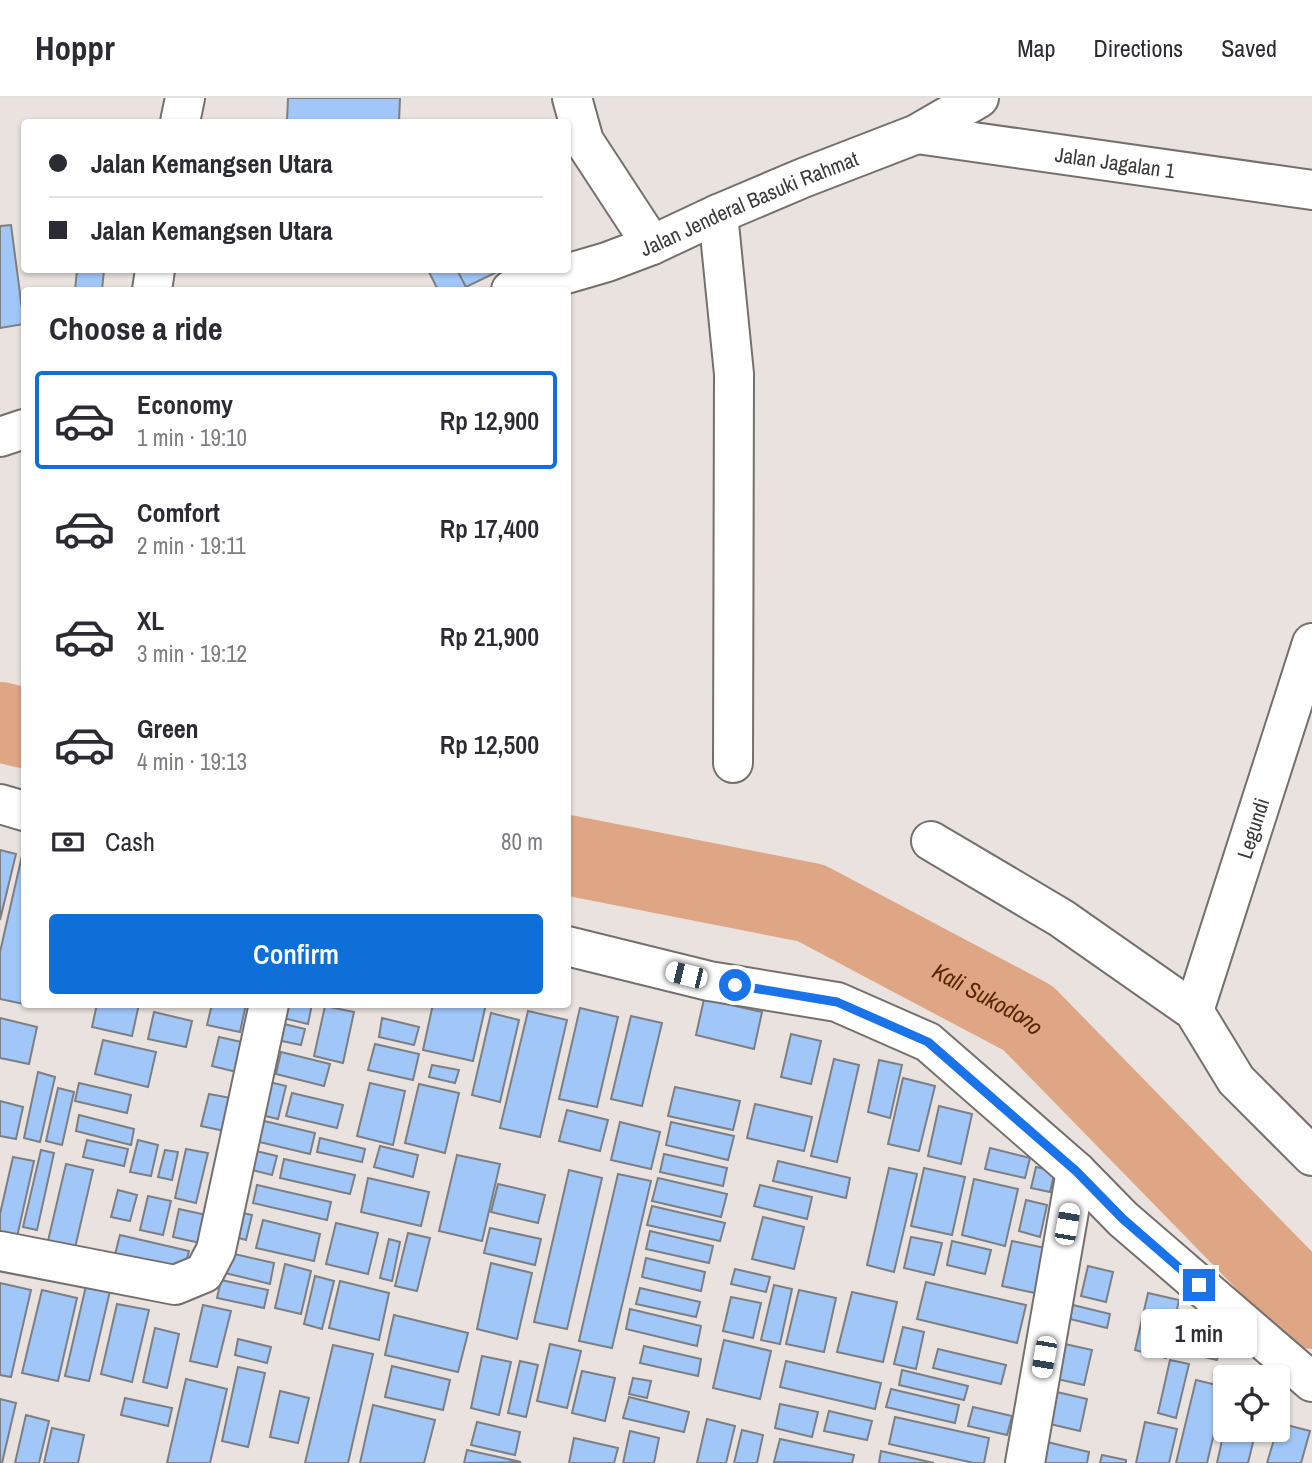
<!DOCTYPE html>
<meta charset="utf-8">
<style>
body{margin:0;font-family:"Archivo Narrow",sans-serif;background:#f7f7f7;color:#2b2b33;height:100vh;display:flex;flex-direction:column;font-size:26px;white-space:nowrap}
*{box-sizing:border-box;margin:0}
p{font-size:23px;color:#7c7c81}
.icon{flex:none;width:38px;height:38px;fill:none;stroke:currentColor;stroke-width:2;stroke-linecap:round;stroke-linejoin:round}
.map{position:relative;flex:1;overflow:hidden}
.panel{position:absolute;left:21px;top:189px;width:550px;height:721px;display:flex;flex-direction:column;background:#fff;border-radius:7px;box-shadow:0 2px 5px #0004}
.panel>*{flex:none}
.guide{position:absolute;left:21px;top:21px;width:550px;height:154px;border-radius:7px;box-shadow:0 2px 5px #0004;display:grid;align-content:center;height:154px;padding:0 28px;background:#fff}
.controls{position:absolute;left:1213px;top:1267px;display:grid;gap:14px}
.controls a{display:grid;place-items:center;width:77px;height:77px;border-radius:7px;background:#fff;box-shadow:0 2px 5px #0004;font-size:35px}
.end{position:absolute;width:32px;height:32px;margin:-16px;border:9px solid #1a73e8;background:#fff;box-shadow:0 0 0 4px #fff}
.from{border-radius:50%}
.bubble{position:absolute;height:49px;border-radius:7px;background:#fff;box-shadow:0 2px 5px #0004;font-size:23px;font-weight:600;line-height:49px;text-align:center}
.car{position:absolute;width:21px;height:42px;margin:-21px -10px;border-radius:9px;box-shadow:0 0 5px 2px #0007;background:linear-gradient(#fff 24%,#345 0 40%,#fff 0 76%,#345 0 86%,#fff 0)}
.guide b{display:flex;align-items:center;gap:24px;height:66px;font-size:26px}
.guide b+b{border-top:2px solid #e1e1e2}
.guide i{width:18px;height:18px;background:#2b2b33}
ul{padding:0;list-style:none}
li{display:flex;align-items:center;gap:21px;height:98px;margin:0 14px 10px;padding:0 14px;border:4px solid transparent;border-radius:7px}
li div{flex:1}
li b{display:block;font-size:26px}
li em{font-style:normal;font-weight:600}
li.active{border-color:#0d6fd7}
li>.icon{width:63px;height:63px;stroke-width:1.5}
h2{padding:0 28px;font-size:32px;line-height:84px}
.pay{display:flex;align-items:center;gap:18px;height:77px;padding:0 28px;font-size:26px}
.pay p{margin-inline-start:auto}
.primary-button{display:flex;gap:14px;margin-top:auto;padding:14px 28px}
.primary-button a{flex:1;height:80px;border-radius:7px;background:#0d6fd7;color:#fff;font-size:28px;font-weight:600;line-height:80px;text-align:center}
header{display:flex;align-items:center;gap:42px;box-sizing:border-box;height:98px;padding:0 35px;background:#fff;border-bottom:2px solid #e1e1e2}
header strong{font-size:33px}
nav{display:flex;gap:38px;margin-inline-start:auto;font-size:24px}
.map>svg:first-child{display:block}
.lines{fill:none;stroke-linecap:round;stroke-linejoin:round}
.river{stroke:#dea684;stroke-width:80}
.building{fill:#a1c7f9;stroke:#7c7f84;stroke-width:2}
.minor-casing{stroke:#75706d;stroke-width:42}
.secondary-casing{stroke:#75706d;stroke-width:42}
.minor{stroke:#fff;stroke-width:38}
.secondary{stroke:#fff;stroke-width:38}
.route{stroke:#1a73e8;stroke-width:9}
.labels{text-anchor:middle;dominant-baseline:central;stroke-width:7;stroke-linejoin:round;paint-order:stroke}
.street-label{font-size:21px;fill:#3d3b39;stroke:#e9e2df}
.water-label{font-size:23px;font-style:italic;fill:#592600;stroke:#e9e2df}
</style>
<header>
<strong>Hoppr</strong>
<nav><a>Map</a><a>Directions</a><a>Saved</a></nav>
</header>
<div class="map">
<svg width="1312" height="1365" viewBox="0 0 1312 1365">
<rect width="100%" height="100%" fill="#e9e2df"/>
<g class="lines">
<g class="river">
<path d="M0,624L24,630"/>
<path id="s1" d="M567,757L811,805L1028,920L1312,1211"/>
</g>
</g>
<path class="building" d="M288,0H400L399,24H287Z
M11,127L24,226L0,230V128Z
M77,172H104L102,192H75Z
M428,172H457L466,189L458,192H438Z
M457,172H501L466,189Z
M24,749V906L0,901V854Z
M0,752L16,756L0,822Z
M704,901L762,914L754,951L696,937Z
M97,906H139L132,938L92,929Z
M212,906H246L240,934L207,927Z
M278,906H312L308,926L279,919Z
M433,906H486L473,963L423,952Z
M325,908L354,914L343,965L314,958Z
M580,910L618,919L597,1009L559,1001Z
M528,913L567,922L540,1039L500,1030Z
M154,914L192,923L186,949L148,941Z
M491,915L519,922L500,1004L472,997Z
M631,918L662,925L642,1008L611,1001Z
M0,920L37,929L29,966L0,960Z
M382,920L419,929L414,947L379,939Z
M267,922L305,931L301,947L263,939Z
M791,936L821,943L811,986L781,979Z
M219,939L255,947L249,977L212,968Z
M103,942L156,954L148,989L95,976Z
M375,946L419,956L413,982L368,972Z
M281,954L330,966L324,988L276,976Z
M834,961L859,967L837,1064L811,1058Z
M879,962L902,967L890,1020L868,1014Z
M432,967L459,972L455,985L429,979Z
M38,974L55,979L40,1044L24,1040Z
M903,980L935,988L919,1053L888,1046Z
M265,983L286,988L278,1021L257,1016Z
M79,985L131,997L127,1015L75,1003Z
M370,985L405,993L393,1047L357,1038Z
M419,986L459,995L445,1055L405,1045Z
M675,989L740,1003L733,1032L668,1018Z
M58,990L74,994L62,1047L46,1043Z
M292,995L343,1007L337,1030L286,1018Z
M209,996L242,1002L234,1035L201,1028Z
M0,1003L23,1009L16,1041L0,1038Z
M755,1006L812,1019L804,1053L747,1040Z
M939,1008L972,1016L961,1066L928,1058Z
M567,1012L608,1022L600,1053L559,1043Z
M79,1017L134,1031L131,1047L76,1033Z
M260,1022L315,1035L310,1056L255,1043Z
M620,1024L660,1034L651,1071L611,1062Z
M671,1024L734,1038L728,1062L666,1047Z
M320,1040L365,1051L362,1064L317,1054Z
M87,1042L128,1051L124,1068L83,1059Z
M138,1042L158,1047L151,1078L130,1074Z
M380,1048L418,1057L413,1079L374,1069Z
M990,1050L1030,1060L1025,1080L985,1071Z
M186,1051L208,1055L196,1105L175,1100Z
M41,1052L54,1055L37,1132L23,1129Z
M165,1052L178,1054L172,1082L158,1079Z
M256,1053L277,1058L272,1077L252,1072Z
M664,1056L727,1070L723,1088L660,1074Z
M457,1057L500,1066L482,1143L439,1133Z
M13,1059L34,1063L17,1139L0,1135V1116Z
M284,1061L355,1077L350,1096L280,1080Z
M778,1063L850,1080L846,1100L773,1083Z
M66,1066L93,1072L75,1150L48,1143Z
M1036,1069L1055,1073L1050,1094L1031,1090Z
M889,1070L917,1076L894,1174L867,1167Z
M924,1070L965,1079L952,1137L911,1128Z
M569,1072L602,1080L567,1231L534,1224Z
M618,1076L651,1083L612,1250L579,1243Z
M368,1080L429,1094L421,1128L361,1114Z
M658,1080L727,1096L721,1119L652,1103Z
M974,1081L1018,1091L1005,1148L962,1137Z
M498,1086L545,1097L538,1125L491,1114Z
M257,1087L331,1104L327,1122L253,1105Z
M760,1087L812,1099L807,1121L754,1108Z
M118,1092L137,1097L130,1123L111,1119Z
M148,1098L171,1103L163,1137L140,1132Z
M1026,1102L1047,1107L1040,1139L1019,1133Z
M652,1108L725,1125L720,1143L647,1127Z
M179,1111L211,1118L205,1146L173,1139Z
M234,1113L252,1117L246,1142L228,1137Z
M763,1119L804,1129L794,1171L752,1161Z
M263,1122L320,1136L314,1163L256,1150Z
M336,1125L378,1135L368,1176L326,1166Z
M490,1130L541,1141L535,1167L484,1155Z
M650,1133L713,1148L709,1165L646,1151Z
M408,1135L430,1140L417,1193L395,1188Z
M120,1137L189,1153L182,1180L113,1164Z
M911,1139L942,1145L934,1177L904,1170Z
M389,1141L400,1144L392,1183L380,1180Z
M952,1143L991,1152L985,1176L947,1167Z
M1012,1143L1045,1150L1035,1195L1002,1188Z
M230,1155L274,1165L270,1186L225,1175Z
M646,1160L705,1174L701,1193L642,1179Z
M491,1165L532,1175L517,1241L477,1231Z
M285,1166L311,1173L301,1216L275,1210Z
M1088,1168L1113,1174L1106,1204L1081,1198Z
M735,1171L770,1179L766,1194L731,1186Z
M315,1178L334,1183L322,1231L304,1226Z
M221,1182L268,1192L264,1210L217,1200Z
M340,1183L389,1195L379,1242L329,1230Z
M926,1184L1026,1207L1017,1245L917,1221Z
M0,1185L31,1192L11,1279L0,1277Z
M774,1187L792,1191L780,1246L761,1242Z
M86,1188L110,1193L89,1283L65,1278Z
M640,1190L700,1204L696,1219L636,1206Z
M42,1192L77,1200L58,1283L22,1275Z
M799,1192L836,1200L824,1254L786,1246Z
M852,1194L897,1204L883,1264L837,1254Z
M1148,1195L1179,1202L1166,1260L1135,1252Z
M731,1199L761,1205L753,1240L723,1233Z
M117,1206L149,1212L132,1284L101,1276Z
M203,1207L231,1213L217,1269L190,1263Z
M1073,1207L1110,1216L1107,1230L1070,1221Z
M630,1211L701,1228L697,1248L626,1231Z
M394,1217L468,1235L458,1274L385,1257Z
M903,1229L924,1234L916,1271L894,1266Z
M155,1230L179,1236L167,1290L143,1284Z
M1188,1231L1223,1239L1217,1262L1183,1254Z
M238,1241L271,1249L267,1265L235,1257Z
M724,1242L771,1253L760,1301L713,1290Z
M1056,1244L1092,1252L1084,1287L1048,1279Z
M550,1246L581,1253L567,1310L537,1303Z
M333,1247L373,1256L348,1365H305Z
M644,1248L701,1261L698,1278L640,1265Z
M938,1251L1006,1267L1001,1286L933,1270Z
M482,1258L511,1264L499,1317L471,1310Z
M1170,1262L1189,1266L1176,1320L1158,1315Z
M520,1263L538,1267L526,1319L508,1315Z
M786,1263L881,1285L875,1311L780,1289Z
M392,1268L450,1282L443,1312L385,1299Z
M238,1269L265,1275L248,1349L222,1343Z
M902,1272L968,1288L964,1302L899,1287Z
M582,1273L615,1280L605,1323L572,1315Z
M633,1280L651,1283L647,1300L629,1296Z
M186,1281L227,1291L210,1365H167Z
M1196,1282L1225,1289L1207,1365H1176Z
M891,1291L959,1307L955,1325L886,1309Z
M1044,1291L1087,1301L1080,1333L1037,1323Z
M280,1293L309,1300L298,1345L270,1339Z
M629,1299L689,1314L684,1334L623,1320Z
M125,1300L172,1310L168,1328L121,1317Z
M0,1301L16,1305L2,1365H0Z
M780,1306L818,1314L812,1339L775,1330Z
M373,1307L435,1322L424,1365H360Z
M973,1309L1012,1318L1007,1337L968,1328Z
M829,1313L872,1323L867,1342L824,1333Z
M26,1317L49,1323L39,1365H15Z
M895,1319L989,1340L984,1365H974L889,1346Z
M707,1321L735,1328L726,1365H697Z
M477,1324L520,1334L515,1357L471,1347Z
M1145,1324L1177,1331L1169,1365H1136Z
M1279,1325L1310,1333L1301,1365H1267Z
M1225,1329V1332H1256L1248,1365H1217Z
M52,1330L84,1337L78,1365H44Z
M742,1332L763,1337L757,1365H734Z
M630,1333L659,1340L654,1365H623Z
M574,1340L618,1350L614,1365H569Z
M780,1341L854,1357L852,1365L774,1364Z
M1047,1344L1089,1354L1087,1365H1042Z
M467,1352L521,1364L464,1365Z
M881,1353L934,1365H879Z
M1102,1357L1126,1362V1365H1100Z"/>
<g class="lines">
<g class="minor-casing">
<g id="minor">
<path d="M572,0L584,43L652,147"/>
<path id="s2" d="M917,36L1312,92"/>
<path d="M718,116L734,276L733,665"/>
<path d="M0,706L24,713"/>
<path d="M931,743L1061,820L1194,913L1236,982L1312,1058"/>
<path d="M567,848L709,883L837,904L928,944L1076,1073L1123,1121L1312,1284"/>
<path id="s3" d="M1194,913L1312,545"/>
<path d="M0,1153L175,1187L204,1175L216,1152L269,906"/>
<path d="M1025,1365L1076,1073"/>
</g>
</g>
<g class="secondary-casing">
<g id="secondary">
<path d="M180,24L185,0"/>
<path d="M152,192L155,172"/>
<path id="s4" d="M511,192L607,164L652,147L718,116L803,80L917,36L979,0"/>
<path d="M0,339L24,331"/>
</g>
</g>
<use href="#minor" class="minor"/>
<use href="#secondary" class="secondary"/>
</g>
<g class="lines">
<path class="route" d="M735,887L837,904L928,944L1076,1073L1123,1121L1199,1187"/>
</g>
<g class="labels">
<g class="street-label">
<text stroke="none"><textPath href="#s2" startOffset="200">Jalan Jagalan 1</textPath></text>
<text stroke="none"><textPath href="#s4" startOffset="254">Jalan Jenderal Basuki Rahmat</textPath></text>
<text stroke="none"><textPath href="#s3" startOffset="192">Legundi</textPath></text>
</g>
<g class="water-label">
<text stroke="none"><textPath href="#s1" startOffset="450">Kali Sukodono</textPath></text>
</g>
</g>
</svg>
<div class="controls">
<a><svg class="icon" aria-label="locate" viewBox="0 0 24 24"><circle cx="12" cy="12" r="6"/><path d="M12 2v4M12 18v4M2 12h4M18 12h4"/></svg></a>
</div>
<i class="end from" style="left:735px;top:887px"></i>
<i class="end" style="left:1199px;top:1187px"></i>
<div class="bubble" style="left:1141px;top:1211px;width:116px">1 min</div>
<i class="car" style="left:686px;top:877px;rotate:284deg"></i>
<i class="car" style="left:1067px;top:1126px;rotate:10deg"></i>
<i class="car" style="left:1044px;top:1259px;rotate:190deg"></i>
<div class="guide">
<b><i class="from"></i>Jalan Kemangsen Utara</b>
<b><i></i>Jalan Kemangsen Utara</b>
</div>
<section class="panel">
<h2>Choose a ride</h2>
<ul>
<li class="active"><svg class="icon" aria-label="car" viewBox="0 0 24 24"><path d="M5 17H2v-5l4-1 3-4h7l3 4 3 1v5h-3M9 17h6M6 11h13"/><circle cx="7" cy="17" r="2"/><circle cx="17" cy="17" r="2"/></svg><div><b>Economy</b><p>1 min · 19:10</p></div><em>Rp 12,900</em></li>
<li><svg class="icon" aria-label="car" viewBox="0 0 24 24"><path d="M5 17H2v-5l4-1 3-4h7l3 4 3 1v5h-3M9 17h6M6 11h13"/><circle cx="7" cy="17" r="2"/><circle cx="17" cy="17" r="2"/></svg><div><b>Comfort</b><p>2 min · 19:11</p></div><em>Rp 17,400</em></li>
<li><svg class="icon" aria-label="car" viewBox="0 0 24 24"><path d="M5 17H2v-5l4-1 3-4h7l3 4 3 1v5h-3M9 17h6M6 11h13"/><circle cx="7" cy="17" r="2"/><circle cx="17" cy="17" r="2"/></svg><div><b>XL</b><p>3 min · 19:12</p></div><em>Rp 21,900</em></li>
<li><svg class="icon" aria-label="car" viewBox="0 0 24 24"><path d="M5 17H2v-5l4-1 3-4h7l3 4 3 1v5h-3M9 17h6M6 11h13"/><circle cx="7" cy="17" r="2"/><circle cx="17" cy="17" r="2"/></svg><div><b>Green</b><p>4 min · 19:13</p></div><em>Rp 12,500</em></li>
</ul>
<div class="pay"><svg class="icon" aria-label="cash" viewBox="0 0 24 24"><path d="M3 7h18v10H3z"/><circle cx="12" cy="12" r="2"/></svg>Cash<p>80 m</p></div>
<div class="primary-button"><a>Confirm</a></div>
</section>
</div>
